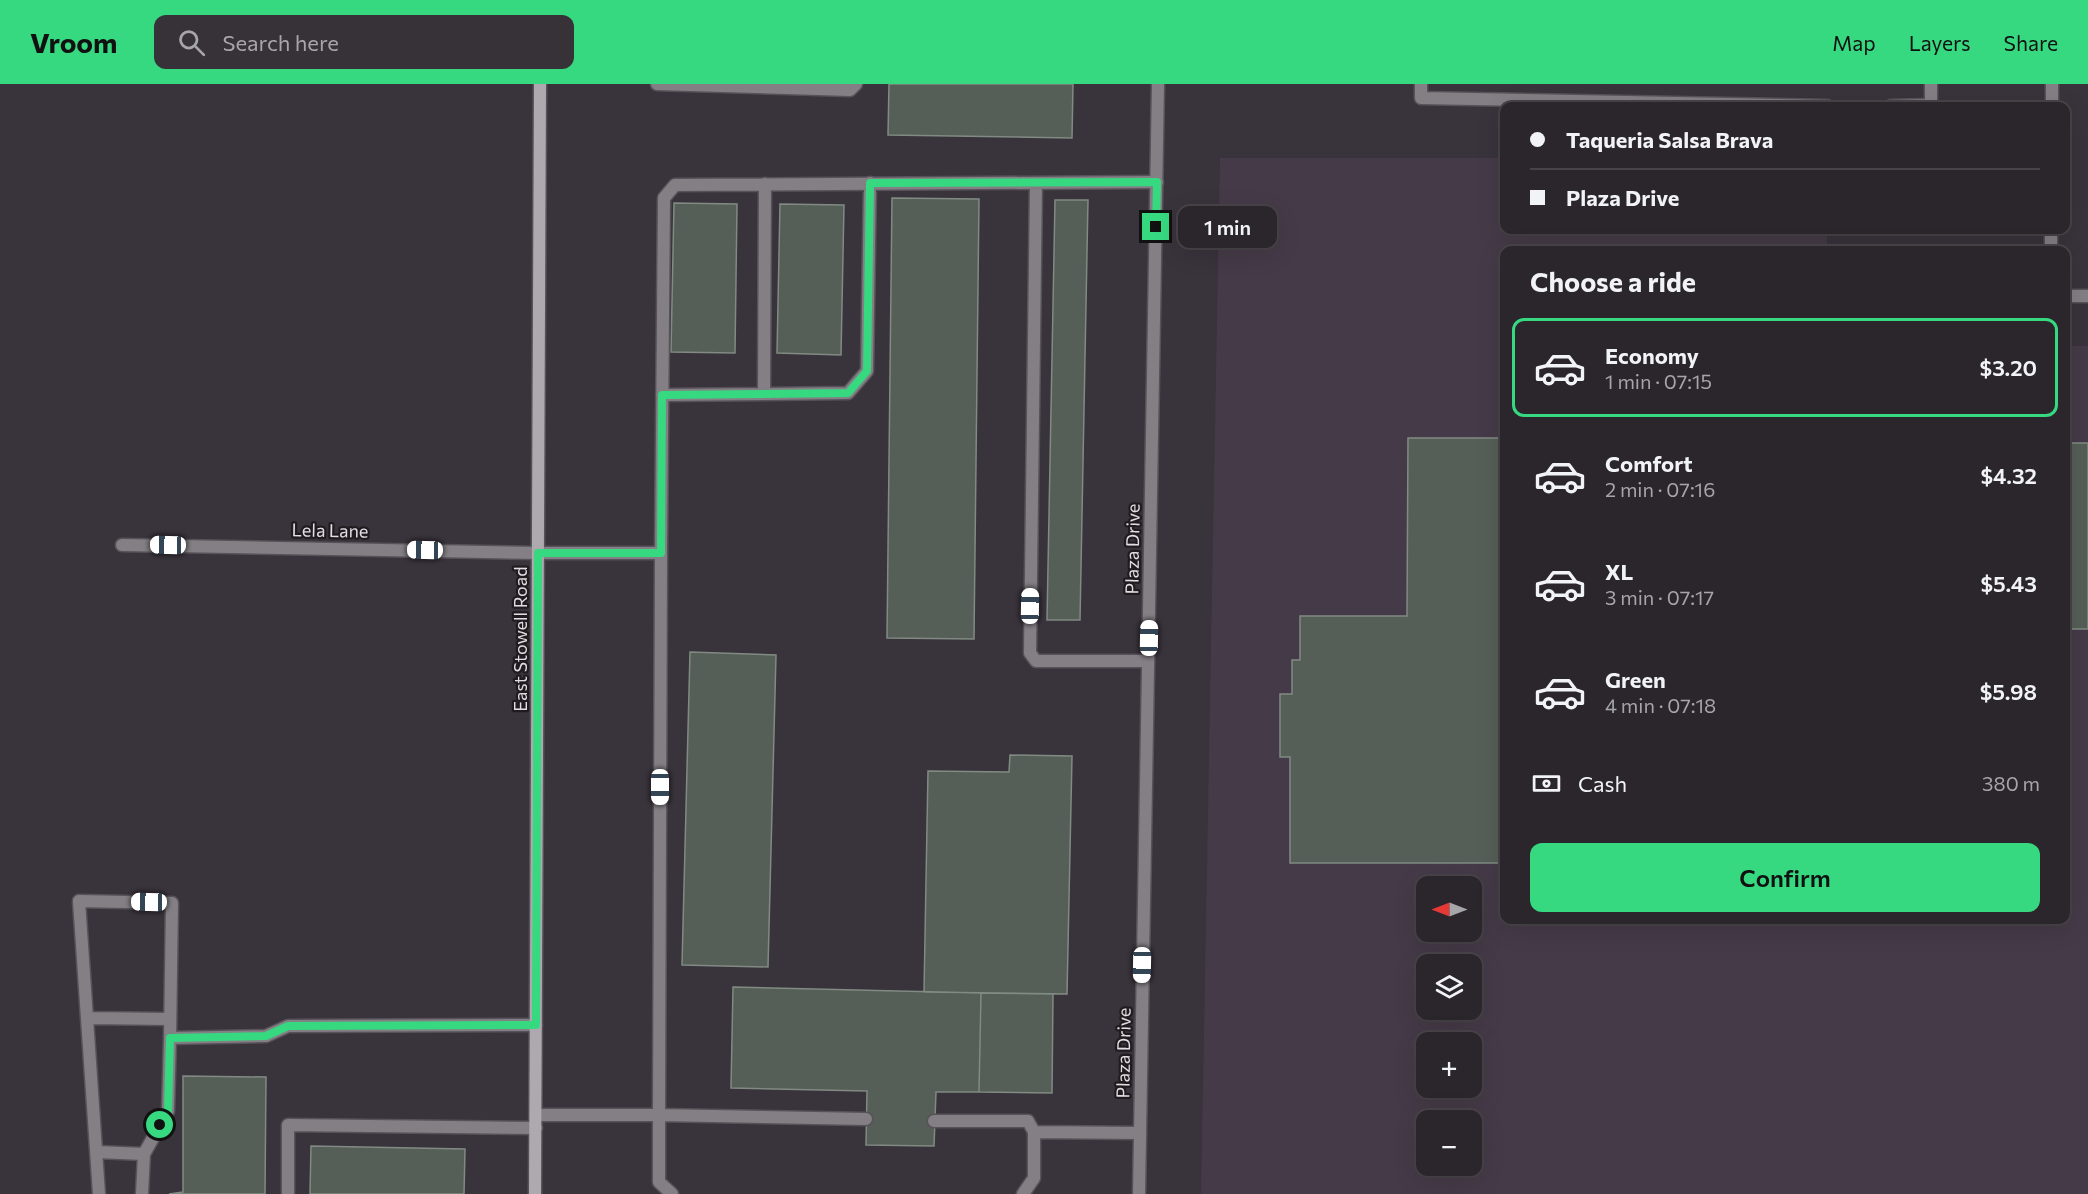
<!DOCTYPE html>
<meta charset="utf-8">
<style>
body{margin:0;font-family:Commissioner,sans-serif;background:#373238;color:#f1f3f6;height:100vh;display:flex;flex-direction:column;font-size:22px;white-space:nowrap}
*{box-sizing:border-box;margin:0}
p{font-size:20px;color:#a6a5a9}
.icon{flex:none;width:33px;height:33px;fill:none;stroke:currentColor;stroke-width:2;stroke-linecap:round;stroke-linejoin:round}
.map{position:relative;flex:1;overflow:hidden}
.side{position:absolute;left:1500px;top:162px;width:570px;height:678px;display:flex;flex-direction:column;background:#2b262c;border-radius:12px;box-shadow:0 6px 24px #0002,0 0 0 2px #474348}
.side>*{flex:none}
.guide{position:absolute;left:1500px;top:18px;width:570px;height:132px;border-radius:12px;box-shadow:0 6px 24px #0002,0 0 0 2px #474348;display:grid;align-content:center;height:132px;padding:0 30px;background:#2b262c}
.needle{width:39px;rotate:270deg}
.tools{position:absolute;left:1416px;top:792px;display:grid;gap:12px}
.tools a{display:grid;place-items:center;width:66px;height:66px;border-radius:12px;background:#2b262c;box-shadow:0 6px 24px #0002,0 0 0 2px #474348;font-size:30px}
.end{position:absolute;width:27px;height:27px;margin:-14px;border:8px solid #36d880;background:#111;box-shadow:0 0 0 3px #111}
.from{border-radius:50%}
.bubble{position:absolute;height:42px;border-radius:12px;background:#2b262c;box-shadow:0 6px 24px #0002,0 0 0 2px #474348;font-size:20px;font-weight:600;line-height:42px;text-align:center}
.car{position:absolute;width:18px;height:36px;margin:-18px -9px;border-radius:8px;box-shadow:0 0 4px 2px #0007;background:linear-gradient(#fff 24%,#345 0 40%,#fff 0 76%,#345 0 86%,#fff 0)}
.guide b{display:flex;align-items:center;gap:21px;height:57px;font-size:22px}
.guide b+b{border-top:2px solid #474348}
.guide i{width:15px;height:15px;background:#f1f3f6}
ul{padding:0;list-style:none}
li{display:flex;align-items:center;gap:18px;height:99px;margin:0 12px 9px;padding:0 18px;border:3px solid transparent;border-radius:12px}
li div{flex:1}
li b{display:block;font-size:22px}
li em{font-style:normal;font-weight:600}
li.selected{border-color:#36d880}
li>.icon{width:54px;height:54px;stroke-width:1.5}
h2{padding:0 30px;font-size:27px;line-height:72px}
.pay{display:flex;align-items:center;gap:15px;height:66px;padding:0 30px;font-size:22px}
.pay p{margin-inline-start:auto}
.cta{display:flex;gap:12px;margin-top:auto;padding:12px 30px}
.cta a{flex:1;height:69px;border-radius:12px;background:#36d880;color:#111;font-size:24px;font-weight:600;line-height:69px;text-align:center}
header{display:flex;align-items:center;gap:36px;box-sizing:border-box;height:84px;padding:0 30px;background:#36d880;color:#111}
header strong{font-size:28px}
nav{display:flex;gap:33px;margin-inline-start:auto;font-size:21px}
.search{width:420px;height:54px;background:#373238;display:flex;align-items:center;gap:15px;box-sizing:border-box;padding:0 21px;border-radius:12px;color:#a6a5a9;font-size:22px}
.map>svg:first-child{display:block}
.built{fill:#453b48;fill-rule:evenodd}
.building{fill:#555e57;stroke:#818b83;stroke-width:1.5}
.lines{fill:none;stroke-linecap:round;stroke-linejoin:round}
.service-casing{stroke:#575259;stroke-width:15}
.minor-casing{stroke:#575259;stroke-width:15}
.secondary-casing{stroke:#575259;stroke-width:15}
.service{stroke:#837f84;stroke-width:12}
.minor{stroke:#837f84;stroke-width:12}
.secondary{stroke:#aea9af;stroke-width:12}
.route{stroke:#36d880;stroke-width:8}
.labels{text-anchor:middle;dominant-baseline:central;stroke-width:4.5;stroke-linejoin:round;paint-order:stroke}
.street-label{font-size:18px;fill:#e1dde2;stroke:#1f1c20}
</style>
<header>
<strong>Vroom</strong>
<div class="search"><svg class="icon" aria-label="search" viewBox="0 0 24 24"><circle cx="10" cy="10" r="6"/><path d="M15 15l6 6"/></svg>Search here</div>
<nav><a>Map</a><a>Layers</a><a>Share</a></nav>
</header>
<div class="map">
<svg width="2088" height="1110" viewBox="0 0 2088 1110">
<rect width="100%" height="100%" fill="#39333b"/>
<path class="built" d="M1220,74H1504V146H1827V166H1504V836H2066V262H2088V1110H1201ZM1426,802H1472V848H1426ZM1426,880H1472V926H1426ZM1426,958H1472V1004H1426ZM1426,1036H1472V1082H1426Z"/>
<path class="building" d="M889,0H1073L1072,54L888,51Z
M892,114L979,115L974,555L887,554Z
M1055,116H1088L1080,536H1047Z
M674,119L737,120L735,269L671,268Z
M780,120L844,121L841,271L777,269Z
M1408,354H1504V779H1290V673H1280V610H1292V576H1300V532H1407Z
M2066,359H2088V545H2066Z
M690,568L776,571L768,883L682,881Z
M1010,671L1072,672L1067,910L924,908L928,687L1009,688Z
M733,903L981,909L979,1008H936L934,1062L866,1061L867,1007L731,1004Z
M981,909L1053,910L1052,1009L979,1008Z
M183,992L266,993L265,1110H169L183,1108Z
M311,1062L465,1065L464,1110H310Z"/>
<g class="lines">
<g class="service-casing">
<path id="service" d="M657,0L850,6L856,0
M1421,0V14L1827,22
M1891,22L1931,21V0
M2052,22V0
M1036,99L1030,569L1036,577H1148
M2051,166V146
M2066,212H2088
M764,310L765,100
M662,311L848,309L867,287L870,99
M539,469H661L664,114L675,101L1157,98
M89,934L170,935
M536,1031H659L661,469
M934,1037H1028L1034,1048
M97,1068L144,1070
M99,1110L79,817L172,819L170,954
M142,1110L144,1070L168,1027L170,954L266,952L288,942L536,941
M288,1110V1041L536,1044
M672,1110L659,1098V1031L866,1035
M1023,1110L1034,1094V1048L1140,1049"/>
</g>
<g class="minor-casing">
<path id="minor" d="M122,461L539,469
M1139,1110L1158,0"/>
</g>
<g class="secondary-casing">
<path id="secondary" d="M535,1110L540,0"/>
</g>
<use href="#service" class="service"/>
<use href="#minor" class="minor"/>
<use href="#secondary" class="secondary"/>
</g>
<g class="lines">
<path class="route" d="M160,1041L168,1027L170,954L266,952L288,942L536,941L538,469H661L662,311L848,309L867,287L870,99L1157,98L1156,143"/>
</g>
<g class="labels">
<g class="street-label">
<text transform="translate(330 446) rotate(1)">Lela Lane</text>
<text transform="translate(1132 465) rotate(-89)">Plaza Drive</text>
<text transform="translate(520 555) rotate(-90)">East Stowell Road</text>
<text transform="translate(1123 969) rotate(-89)">Plaza Drive</text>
</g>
</g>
</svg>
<div class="tools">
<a><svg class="needle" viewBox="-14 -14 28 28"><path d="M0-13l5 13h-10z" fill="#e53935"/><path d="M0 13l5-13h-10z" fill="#a6a5a9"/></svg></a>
<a><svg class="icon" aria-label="layers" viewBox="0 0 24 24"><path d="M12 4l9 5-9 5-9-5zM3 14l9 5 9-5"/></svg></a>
<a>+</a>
<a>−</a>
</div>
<i class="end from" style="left:160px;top:1041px"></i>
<i class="end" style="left:1156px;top:143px"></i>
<div class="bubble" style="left:1178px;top:122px;width:99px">1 min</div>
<i class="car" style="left:168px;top:461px;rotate:271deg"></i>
<i class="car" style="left:425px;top:466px;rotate:271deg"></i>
<i class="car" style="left:1030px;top:522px;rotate:1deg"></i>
<i class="car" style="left:1149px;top:554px;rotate:1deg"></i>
<i class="car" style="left:660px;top:703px;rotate:180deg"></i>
<i class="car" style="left:149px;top:818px;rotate:271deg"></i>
<i class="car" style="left:1142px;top:881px;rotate:181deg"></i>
<div class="guide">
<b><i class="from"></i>Taqueria Salsa Brava</b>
<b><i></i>Plaza Drive</b>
</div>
<section class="side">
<h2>Choose a ride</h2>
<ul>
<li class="selected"><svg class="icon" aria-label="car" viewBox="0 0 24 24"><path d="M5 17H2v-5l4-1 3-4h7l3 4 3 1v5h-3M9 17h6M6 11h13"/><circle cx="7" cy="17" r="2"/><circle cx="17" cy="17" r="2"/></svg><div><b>Economy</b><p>1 min · 07:15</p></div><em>$3.20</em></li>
<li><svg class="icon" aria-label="car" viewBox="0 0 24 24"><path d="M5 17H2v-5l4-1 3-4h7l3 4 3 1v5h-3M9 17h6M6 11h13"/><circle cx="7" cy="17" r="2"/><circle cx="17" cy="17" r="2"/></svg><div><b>Comfort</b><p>2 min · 07:16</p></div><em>$4.32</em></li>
<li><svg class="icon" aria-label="car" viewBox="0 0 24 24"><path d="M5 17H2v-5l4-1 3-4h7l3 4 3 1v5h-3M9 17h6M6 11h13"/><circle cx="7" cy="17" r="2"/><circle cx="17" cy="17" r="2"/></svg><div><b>XL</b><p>3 min · 07:17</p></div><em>$5.43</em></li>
<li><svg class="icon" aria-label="car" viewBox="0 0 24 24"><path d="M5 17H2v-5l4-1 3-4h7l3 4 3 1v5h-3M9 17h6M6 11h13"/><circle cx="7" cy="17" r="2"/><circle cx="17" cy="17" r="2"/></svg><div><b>Green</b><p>4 min · 07:18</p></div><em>$5.98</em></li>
</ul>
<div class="pay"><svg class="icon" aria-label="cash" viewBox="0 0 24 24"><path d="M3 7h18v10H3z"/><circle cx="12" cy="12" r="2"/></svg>Cash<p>380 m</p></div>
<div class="cta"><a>Confirm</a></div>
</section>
</div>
